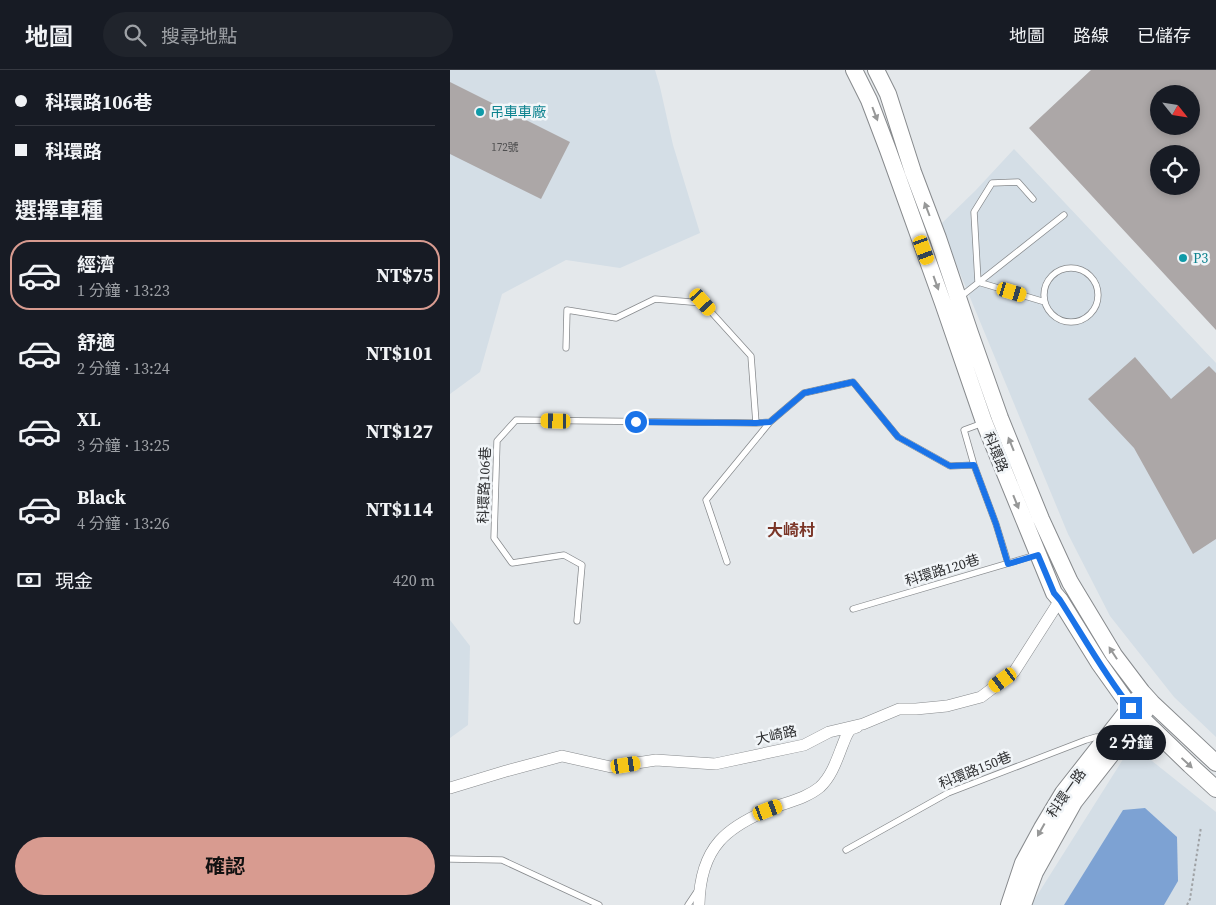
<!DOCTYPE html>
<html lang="zh-TW">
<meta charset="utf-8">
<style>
body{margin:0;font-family:"Source Serif 4","Noto Sans TC",serif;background:#20242c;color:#f1f3f6;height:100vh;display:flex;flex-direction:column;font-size:19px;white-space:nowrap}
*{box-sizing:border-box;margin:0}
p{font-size:16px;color:#9ea1a6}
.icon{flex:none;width:28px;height:28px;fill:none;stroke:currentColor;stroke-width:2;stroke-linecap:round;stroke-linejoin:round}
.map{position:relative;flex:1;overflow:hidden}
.side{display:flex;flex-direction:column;background:#171b24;width:450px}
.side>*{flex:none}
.guide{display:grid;align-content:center;height:110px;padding:0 15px;background:#171b24}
.needle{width:32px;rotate:120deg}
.buttons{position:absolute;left:700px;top:15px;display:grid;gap:10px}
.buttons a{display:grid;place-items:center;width:50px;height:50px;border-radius:50%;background:#171b24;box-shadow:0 2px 8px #0003;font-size:25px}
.end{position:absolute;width:22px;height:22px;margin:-11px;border:6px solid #1a73e8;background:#fff;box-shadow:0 0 0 2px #fff}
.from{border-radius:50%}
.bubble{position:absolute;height:35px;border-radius:18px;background:#171b24;box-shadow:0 2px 8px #0003;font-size:16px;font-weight:700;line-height:35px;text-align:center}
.car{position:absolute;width:15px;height:30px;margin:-15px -8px;border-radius:6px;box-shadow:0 0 4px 1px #0007;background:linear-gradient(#f5c518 24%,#345 0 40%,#f5c518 0 76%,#345 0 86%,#f5c518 0)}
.guide b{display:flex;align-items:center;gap:18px;height:48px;font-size:19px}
.guide b+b{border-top:1px solid #363941}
.guide i{width:12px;height:12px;background:#f1f3f6}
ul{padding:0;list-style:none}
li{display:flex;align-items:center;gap:15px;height:70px;margin:0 10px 8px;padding:0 5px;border:2px solid transparent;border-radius:20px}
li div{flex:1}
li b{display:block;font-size:19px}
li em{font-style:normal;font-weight:700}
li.selected{border-color:#d89b90}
li>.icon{width:45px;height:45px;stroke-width:1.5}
h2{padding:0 15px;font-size:22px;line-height:60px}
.pay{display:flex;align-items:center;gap:12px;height:55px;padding:0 15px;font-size:19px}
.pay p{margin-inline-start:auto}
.primary-button{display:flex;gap:10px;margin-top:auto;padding:10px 15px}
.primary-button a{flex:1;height:58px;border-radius:30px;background:#d89b90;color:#111;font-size:20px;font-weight:700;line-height:58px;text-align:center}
header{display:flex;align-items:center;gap:30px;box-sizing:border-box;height:70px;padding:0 25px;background:#171b24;border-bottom:1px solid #363941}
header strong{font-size:24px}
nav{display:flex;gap:28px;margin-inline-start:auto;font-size:18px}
.search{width:350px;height:45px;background:#20242c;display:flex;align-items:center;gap:12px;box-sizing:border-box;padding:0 18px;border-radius:28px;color:#9ea1a6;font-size:19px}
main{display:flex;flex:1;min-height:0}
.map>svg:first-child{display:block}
.built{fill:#d4dee6}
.water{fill:#7da2d3}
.building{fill:#aca7a7;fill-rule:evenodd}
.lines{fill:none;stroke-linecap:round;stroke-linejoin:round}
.lane-casing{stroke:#878a8d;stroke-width:7}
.street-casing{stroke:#878a8d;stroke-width:12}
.secondary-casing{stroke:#878a8d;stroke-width:18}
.path{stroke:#9fa2a5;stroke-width:2;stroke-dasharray:2.5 2.5;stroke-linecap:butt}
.lane{stroke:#fff;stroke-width:5.5}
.street{stroke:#fff;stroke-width:11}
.secondary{stroke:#fff;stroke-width:16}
.oneway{fill:#979898}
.route{stroke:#1a73e8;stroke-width:6}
.culture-dot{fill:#0f9aa8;stroke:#f1f5f8;stroke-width:2}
.labels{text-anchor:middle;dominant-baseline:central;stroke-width:5;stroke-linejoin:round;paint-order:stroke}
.number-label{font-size:11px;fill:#4e4e4f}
.culture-label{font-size:14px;fill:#0d838f;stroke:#f1f5f8;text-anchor:start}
.street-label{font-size:14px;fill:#2f3032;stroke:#f1f5f8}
.quarter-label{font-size:16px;font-weight:bold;fill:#7b3628;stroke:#f1f5f8}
</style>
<header>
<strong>地圖</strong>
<div class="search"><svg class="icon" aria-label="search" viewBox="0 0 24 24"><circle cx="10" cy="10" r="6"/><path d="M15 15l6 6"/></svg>搜尋地點</div>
<nav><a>地圖</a><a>路線</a><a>已儲存</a></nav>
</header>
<main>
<section class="side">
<div class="guide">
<b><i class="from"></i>科環路106巷</b>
<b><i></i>科環路</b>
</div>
<h2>選擇車種</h2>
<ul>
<li class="selected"><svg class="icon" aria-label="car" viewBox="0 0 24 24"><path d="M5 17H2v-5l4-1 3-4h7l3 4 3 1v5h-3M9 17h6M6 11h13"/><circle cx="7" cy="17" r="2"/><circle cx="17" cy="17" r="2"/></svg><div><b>經濟</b><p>1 分鐘 · 13:23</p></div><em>NT$75</em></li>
<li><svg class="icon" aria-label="car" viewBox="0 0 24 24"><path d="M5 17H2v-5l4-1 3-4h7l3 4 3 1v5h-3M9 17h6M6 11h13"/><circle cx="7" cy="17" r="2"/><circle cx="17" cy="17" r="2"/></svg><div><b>舒適</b><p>2 分鐘 · 13:24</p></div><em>NT$101</em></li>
<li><svg class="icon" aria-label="car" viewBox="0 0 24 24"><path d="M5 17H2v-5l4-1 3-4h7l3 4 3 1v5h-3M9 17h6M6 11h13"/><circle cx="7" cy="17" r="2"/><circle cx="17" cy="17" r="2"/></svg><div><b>XL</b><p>3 分鐘 · 13:25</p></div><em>NT$127</em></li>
<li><svg class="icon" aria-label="car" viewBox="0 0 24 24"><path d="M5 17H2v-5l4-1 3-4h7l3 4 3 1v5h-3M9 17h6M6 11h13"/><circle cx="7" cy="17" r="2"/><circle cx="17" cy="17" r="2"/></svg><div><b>Black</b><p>4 分鐘 · 13:26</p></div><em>NT$114</em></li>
</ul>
<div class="pay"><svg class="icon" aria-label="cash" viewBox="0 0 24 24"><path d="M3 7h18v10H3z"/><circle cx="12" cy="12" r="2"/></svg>現金<p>420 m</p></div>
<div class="primary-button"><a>確認</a></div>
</section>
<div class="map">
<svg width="766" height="835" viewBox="0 0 766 835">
<rect width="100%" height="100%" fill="#e4e8eb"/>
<path class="built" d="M0,0H205L210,17L223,75L250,163L170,198L116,190L52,224L30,302L0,324Z
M564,79L766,293V667L724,627L660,546L618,464L490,155L526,120Z
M0,550L20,576L18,655L0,668Z
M682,675L766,742V835H581Z"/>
<path class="water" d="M695,738L727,767L728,811L714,835H614L673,740Z"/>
<path class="building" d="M641,0H766V260L579,58ZM709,24H741V56H709ZM709,84H741V116H709Z
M0,12L120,72L91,129L0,84Z
M685,287L721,329L759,296L766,303V469L743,484L684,378L638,329Z"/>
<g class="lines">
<g class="lane-casing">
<path id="lane" d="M583,129L568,112L542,113L524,142L528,212L595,232
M594 225a27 27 0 1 1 54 0a27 27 0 1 1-54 0Z
M509,228L614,145
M116,278L117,240L166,248L205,229L253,233L301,286L306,353
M524,395L546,454L558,493
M277,492L256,430L320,352
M403,539L586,485
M127,551L132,495L114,485L62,493L44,468L47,371L66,350L306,353L320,352L354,323L403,312L448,367L500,396L524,395L514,360L533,353
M396,780L498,723L636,670L646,667H653
M0,789L52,790L149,835
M238,835L248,820"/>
</g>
<g class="street-casing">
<path id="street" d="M0,718L56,701L112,686L161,697L206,690L265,694L354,675L379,662L413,654L449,639H466L497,636L531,627L564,602L610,530
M249,835C250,777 276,756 328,736C342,731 358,727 370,717C382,706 387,689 393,674C395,669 397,663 400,660C402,658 405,658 407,657"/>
</g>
<g class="secondary-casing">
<path id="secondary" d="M404,0L419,30L438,80L493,233L534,352L604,523L610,530L649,593L681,638L740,695L766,719
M426,0L438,24L463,102L488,168L520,263L550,348L591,449L620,512L664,585L692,622L702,633L766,693
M559,835L573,793L592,758L613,723L686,630
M573,835L585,802L624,732L696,640"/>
</g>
<path class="path" d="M737,835L740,829L751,757"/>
<use href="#lane" class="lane"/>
<use href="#street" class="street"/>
<use href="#secondary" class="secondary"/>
</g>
<defs><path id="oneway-solid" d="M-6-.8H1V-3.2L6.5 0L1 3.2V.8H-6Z" transform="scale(1.25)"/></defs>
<g class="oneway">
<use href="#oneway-solid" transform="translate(425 44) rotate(69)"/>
<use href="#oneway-solid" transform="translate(477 139) rotate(-111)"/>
<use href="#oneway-solid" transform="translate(486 213) rotate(70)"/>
<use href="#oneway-solid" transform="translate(561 374) rotate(-112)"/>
<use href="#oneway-solid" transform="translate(566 432) rotate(68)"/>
<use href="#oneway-solid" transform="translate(663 583) rotate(-123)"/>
<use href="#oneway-solid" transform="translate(737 693) rotate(43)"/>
<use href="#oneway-solid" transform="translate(591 760) rotate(119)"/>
</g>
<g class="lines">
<path class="route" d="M186,352L306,353L320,352L354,323L403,312L448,367L500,396L524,395L546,454L558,494L588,485L604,523L610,530C633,566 654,604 681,638"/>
</g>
<g class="culture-dot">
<circle cx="30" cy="42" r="5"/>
<circle cx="733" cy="188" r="5"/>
</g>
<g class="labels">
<g class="number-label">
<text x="55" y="77">172號</text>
</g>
<g class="culture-label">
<text x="40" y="42">吊車車廠</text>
<text x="743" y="188">P3</text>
</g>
<g class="street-label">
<text transform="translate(546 382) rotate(68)">科環路</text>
<text transform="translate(34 415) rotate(-88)">科環路106巷</text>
<text transform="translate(492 500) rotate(-17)">科環路120巷</text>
<text transform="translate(326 665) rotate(-13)">大崎路</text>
<text transform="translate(525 700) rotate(-22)">科環路150巷</text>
<text transform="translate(616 723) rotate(-55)">科環一路</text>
</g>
<g class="quarter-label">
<text x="341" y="460">大崎村</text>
</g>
</g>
</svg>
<div class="buttons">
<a><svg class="needle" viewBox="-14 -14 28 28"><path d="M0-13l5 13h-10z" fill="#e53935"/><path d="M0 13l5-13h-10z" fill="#9ea1a6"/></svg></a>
<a><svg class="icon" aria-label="locate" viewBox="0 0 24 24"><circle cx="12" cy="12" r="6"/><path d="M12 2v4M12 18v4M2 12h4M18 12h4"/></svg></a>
</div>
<i class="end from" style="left:186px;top:352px"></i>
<i class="end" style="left:681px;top:638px"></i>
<div class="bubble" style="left:646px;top:655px;width:70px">2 分鐘</div>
<i class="car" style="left:474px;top:180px;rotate:160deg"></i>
<i class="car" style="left:562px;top:222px;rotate:107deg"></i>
<i class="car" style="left:253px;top:232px;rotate:138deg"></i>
<i class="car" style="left:106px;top:351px;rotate:271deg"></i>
<i class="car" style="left:553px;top:610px;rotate:234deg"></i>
<i class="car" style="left:176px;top:695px;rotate:81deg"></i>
<i class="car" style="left:318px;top:740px;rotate:69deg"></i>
</div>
</main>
